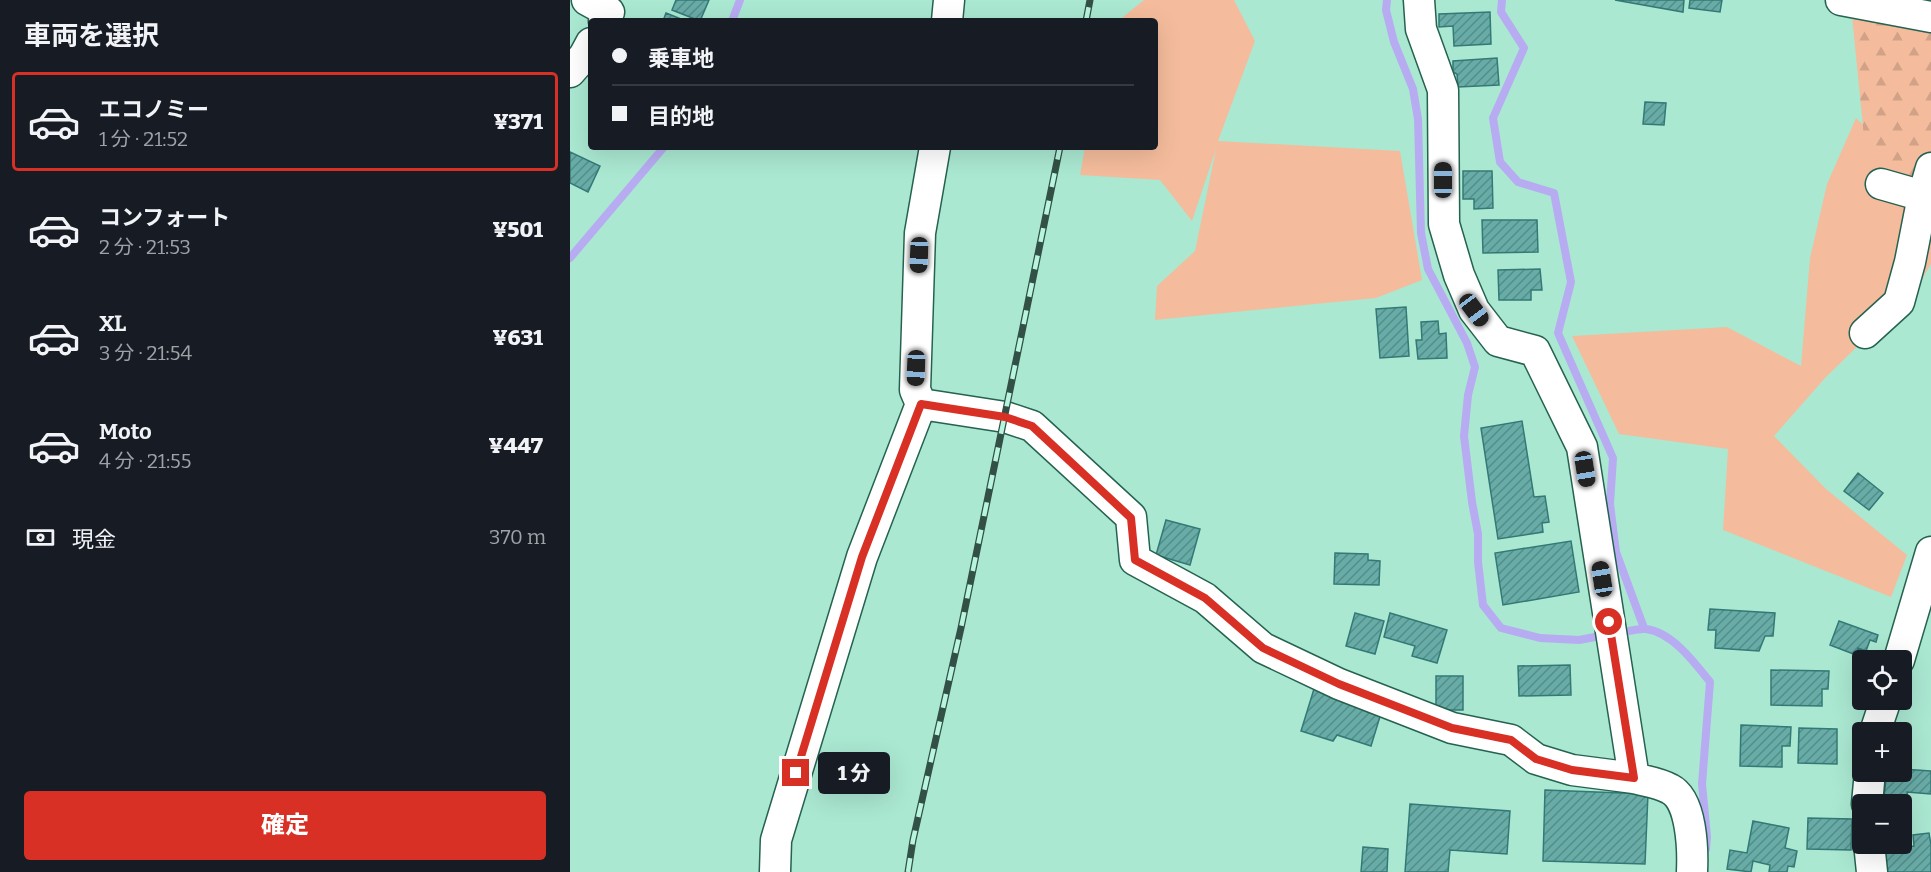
<!DOCTYPE html>
<html lang="ja">
<meta charset="utf-8">
<style>
body{margin:0;font-family:Bitter,"Noto Sans JP",serif;background:#242831;color:#f1f3f6;height:100vh;display:flex;flex-direction:column;font-size:22px;white-space:nowrap}
*{box-sizing:border-box;margin:0}
p{font-size:20px;color:#9ea1a6}
.icon{flex:none;width:33px;height:33px;fill:none;stroke:currentColor;stroke-width:2;stroke-linecap:round;stroke-linejoin:round}
.map{position:relative;flex:1;overflow:hidden}
.drawer{display:flex;flex-direction:column;background:#171b24;width:570px}
.drawer>*{flex:none}
.banner{position:absolute;left:18px;top:18px;width:570px;height:132px;border-radius:6px;box-shadow:0 6px 24px #0002;display:grid;align-content:center;height:132px;padding:0 24px;background:#171b24}
.buttons{position:absolute;left:1282px;top:650px;display:grid;gap:12px}
.buttons a{display:grid;place-items:center;width:60px;height:60px;border-radius:6px;background:#171b24;box-shadow:0 6px 24px #0002;font-size:30px}
.end{position:absolute;width:27px;height:27px;margin:-14px;border:8px solid #d93025;background:#fff;box-shadow:0 0 0 3px #fff}
.from{border-radius:50%}
.bubble{position:absolute;height:42px;border-radius:6px;background:#171b24;box-shadow:0 6px 24px #0002;font-size:20px;font-weight:800;line-height:42px;text-align:center}
.car{position:absolute;width:18px;height:36px;margin:-18px -9px;border-radius:8px;box-shadow:0 0 4px 2px #0007;background:linear-gradient(#222 24%,#8ab4d8 0 40%,#222 0 76%,#8ab4d8 0 86%,#222 0)}
.banner b{display:flex;align-items:center;gap:21px;height:57px;font-size:22px}
.banner b+b{border-top:2px solid #363941}
.banner i{width:15px;height:15px;background:#f1f3f6}
ul{padding:0;list-style:none}
li{display:flex;align-items:center;gap:18px;height:99px;margin:0 12px 9px;padding:0 12px;border:3px solid transparent;border-radius:6px}
li div{flex:1}
li b{display:block;font-size:22px}
li em{font-style:normal;font-weight:800}
li.on{border-color:#d93025}
li>.icon{width:54px;height:54px;stroke-width:1.5}
h2{padding:0 24px;font-size:27px;line-height:72px}
.pay{display:flex;align-items:center;gap:15px;height:66px;padding:0 24px;font-size:22px}
.pay p{margin-inline-start:auto}
.cta{display:flex;gap:12px;margin-top:auto;padding:12px 24px}
.cta a{flex:1;height:69px;border-radius:6px;background:#d93025;color:#fff;font-size:24px;font-weight:800;line-height:69px;text-align:center}
main{display:flex;flex:1;min-height:0}
.map>svg:first-child{display:block}
.green{fill:#f4bc9c}
.forest{fill:url(#forest-firs)}
.lines{fill:none;stroke-linecap:round;stroke-linejoin:round}
.stream{stroke:#b7acf2;stroke-width:8}
.building{fill:url(#building-hatch);stroke:#337975;stroke-width:1.5}
.minor-casing{stroke:#256250;stroke-width:33}
.minor{stroke:#fff;stroke-width:30}
.rail-casing{stroke:#325046;stroke-width:7}
.rail{stroke:#b7f5df;stroke-width:4.5;stroke-dasharray:14;stroke-linecap:butt}
.route{stroke:#d93025;stroke-width:8}
</style>
<main>
<section class="drawer">
<h2>車両を選択</h2>
<ul>
<li class="on"><svg class="icon" aria-label="car" viewBox="0 0 24 24"><path d="M5 17H2v-5l4-1 3-4h7l3 4 3 1v5h-3M9 17h6M6 11h13"/><circle cx="7" cy="17" r="2"/><circle cx="17" cy="17" r="2"/></svg><div><b>エコノミー</b><p>1 分 · 21:52</p></div><em>¥371</em></li>
<li><svg class="icon" aria-label="car" viewBox="0 0 24 24"><path d="M5 17H2v-5l4-1 3-4h7l3 4 3 1v5h-3M9 17h6M6 11h13"/><circle cx="7" cy="17" r="2"/><circle cx="17" cy="17" r="2"/></svg><div><b>コンフォート</b><p>2 分 · 21:53</p></div><em>¥501</em></li>
<li><svg class="icon" aria-label="car" viewBox="0 0 24 24"><path d="M5 17H2v-5l4-1 3-4h7l3 4 3 1v5h-3M9 17h6M6 11h13"/><circle cx="7" cy="17" r="2"/><circle cx="17" cy="17" r="2"/></svg><div><b>XL</b><p>3 分 · 21:54</p></div><em>¥631</em></li>
<li><svg class="icon" aria-label="car" viewBox="0 0 24 24"><path d="M5 17H2v-5l4-1 3-4h7l3 4 3 1v5h-3M9 17h6M6 11h13"/><circle cx="7" cy="17" r="2"/><circle cx="17" cy="17" r="2"/></svg><div><b>Moto</b><p>4 分 · 21:55</p></div><em>¥447</em></li>
</ul>
<div class="pay"><svg class="icon" aria-label="cash" viewBox="0 0 24 24"><path d="M3 7h18v10H3z"/><circle cx="12" cy="12" r="2"/></svg>現金<p>370 m</p></div>
<div class="cta"><a>確定</a></div>
</section>
<div class="map">
<svg width="1361" height="872" viewBox="0 0 1361 872">
<defs>
<pattern id="forest-firs" width="22" height="20" patternUnits="userSpaceOnUse" patternTransform="scale(1.5)"><rect width="22" height="20" fill="#f4bc9c"/><path d="M5 1l3.5 6h-7zM16 11l3.5 6h-7z" fill="#d1a287"/></pattern>
<pattern id="building-hatch" width="6" height="6" patternUnits="userSpaceOnUse" patternTransform="scale(1.5)"><rect width="6" height="6" fill="#68aca8"/><path d="M-1 1l2-2M0 6l6-6M5 7l2-2" fill="none" stroke="#558d89"/></pattern>
</defs>
<rect width="100%" height="100%" fill="#aae8d2"/>
<path class="green" d="M574,0H664L685,41L648,141L830,151L852,280L806,298L585,320L587,286L625,251L646,149L622,221L590,180L510,175L515,147H585V21H548Z
M1286,118L1361,190V264L1347,288L1255,378L1204,436L1256,489L1337,555L1321,597L1153,530L1158,449L1049,434L1002,336L1157,327L1231,366L1240,258L1257,184Z"/>
<path class="forest" d="M1282,16L1361,28V182L1332,181L1294,137Z"/>
<g class="lines">
<path class="stream" d="M817,0L816,10L824,42L843,89L848,119L851,233L858,269L897,343L905,367L898,395L894,436L902,502L908,534V562L913,605L931,628L970,638L1009,640L1036,635
M932,0L931,12L954,48L923,118L930,162L948,182L984,193L1001,282L988,333L1043,458L1040,504L1046,552L1074,628
M162,21L170,0
M0,258L94,147
M1048,633C1057,632 1067,628 1076,629C1102,632 1125,663 1140,682L1132,784L1137,837L1136,849"/>
</g>
<path class="building" d="M106,0H139L130,21L102,10Z
M1045,0H1114L1113,12Z
M1120,0H1152L1150,12L1119,8Z
M920,12L921,44L884,46L883,26L869,27V14Z
M96,13L116,21H93Z
M927,58L929,85L888,87L887,74L883,72V61Z
M1075,102L1096,103L1094,125L1073,124Z
M0,152L30,166L18,192L0,183Z
M893,171H922L923,208L904,209V199H893Z
M912,220H967L968,252L913,253Z
M970,269L972,290H961V300H929L928,270Z
M836,307L839,356L810,358L806,309Z
M868,321L869,334L876,333L877,358L848,359L846,340H852L851,322Z
M952,421L964,497L975,496L979,522L972,523L973,532L928,539L911,428Z
M1288,473L1313,493L1299,510L1274,491Z
M596,520L630,529L620,565L586,555Z
M1001,541L1009,592L933,605L925,553Z
M765,553L798,554V560L810,561L809,585L764,584Z
M1140,609L1205,613L1203,636H1195L1189,651L1145,648L1146,630H1138Z
M785,613L814,621L805,654L776,646Z
M820,613L877,630L867,663L842,656L845,646L814,637Z
M1269,621L1308,635L1306,642L1300,640L1296,651L1288,648L1286,655L1260,645Z
M1000,665L1001,695L949,696L948,666Z
M1201,670L1259,671L1258,689H1252V706L1201,705Z
M866,676H893V710H866Z
M744,689L812,710L801,746L767,735L763,741L731,731Z
M1171,725L1221,727L1220,746H1212V767L1170,766Z
M1229,728L1267,729V764L1228,763Z
M1332,769L1361,771V794L1337,792L1338,799L1314,797L1317,771H1332Z
M975,790L1078,794L1075,864L973,861Z
M840,804L940,811L937,854L880,850L878,872H835Z
M1238,818L1282,819L1281,850L1237,849Z
M1183,821L1219,828L1215,848L1227,851L1224,867L1218,866L1217,872H1199L1200,865L1183,861L1181,872L1157,869L1160,850L1177,853Z
M1359,833L1361,845V872H1317L1314,849L1344,846L1343,835Z
M793,847L818,849L817,872H791Z"/>
<g class="lines">
<g class="minor-casing">
<path id="minor" d="M17,0L39,12L34,21
M849,0L851,29L873,90L874,224L889,275L904,310L928,341L965,351L1012,447L1064,778C1075,781 1090,783 1100,789C1122,800 1123,850 1122,872
M1271,0L1361,17
M377,21L379,0
M0,72L14,56L21,43
M1311,184L1353,196H1361
M1295,333L1329,302L1340,262L1353,196L1361,168
M351,404L435,417L462,426L561,517L565,560L635,598L693,648L769,684L882,728L941,740L966,759L1002,770L1064,778
M1329,660L1361,552
M1305,732L1316,699
M1297,804L1300,771
M1299,843L1302,872
M205,872L206,840L292,557L351,404L345,390L350,233L365,147"/>
</g>
<use href="#minor" class="minor"/>
<g class="rail-casing">
<path id="rail" d="M516,21L520,0
M338,872L343,840L391,628L490,147"/>
</g>
<use href="#rail" class="rail"/>
</g>
<g class="lines">
<path class="route" d="M226,773L292,557L351,404L435,417L462,426L561,518L565,560L635,598L693,648L769,684L882,728L941,740L966,759L1002,770L1064,778L1039,622"/>
</g>
</svg>
<div class="buttons">
<a><svg class="icon" aria-label="locate" viewBox="0 0 24 24"><circle cx="12" cy="12" r="6"/><path d="M12 2v4M12 18v4M2 12h4M18 12h4"/></svg></a>
<a>+</a>
<a>−</a>
</div>
<i class="end from" style="left:1039px;top:622px"></i>
<i class="end" style="left:226px;top:773px"></i>
<div class="bubble" style="left:248px;top:752px;width:72px">1 分</div>
<i class="car" style="left:873px;top:180px;rotate:0deg"></i>
<i class="car" style="left:349px;top:255px;rotate:182deg"></i>
<i class="car" style="left:904px;top:310px;rotate:143deg"></i>
<i class="car" style="left:346px;top:368px;rotate:182deg"></i>
<i class="car" style="left:1015px;top:469px;rotate:171deg"></i>
<i class="car" style="left:1032px;top:579px;rotate:351deg"></i>
<div class="banner">
<b><i class="from"></i>乗車地</b>
<b><i></i>目的地</b>
</div>
</div>
</main>
